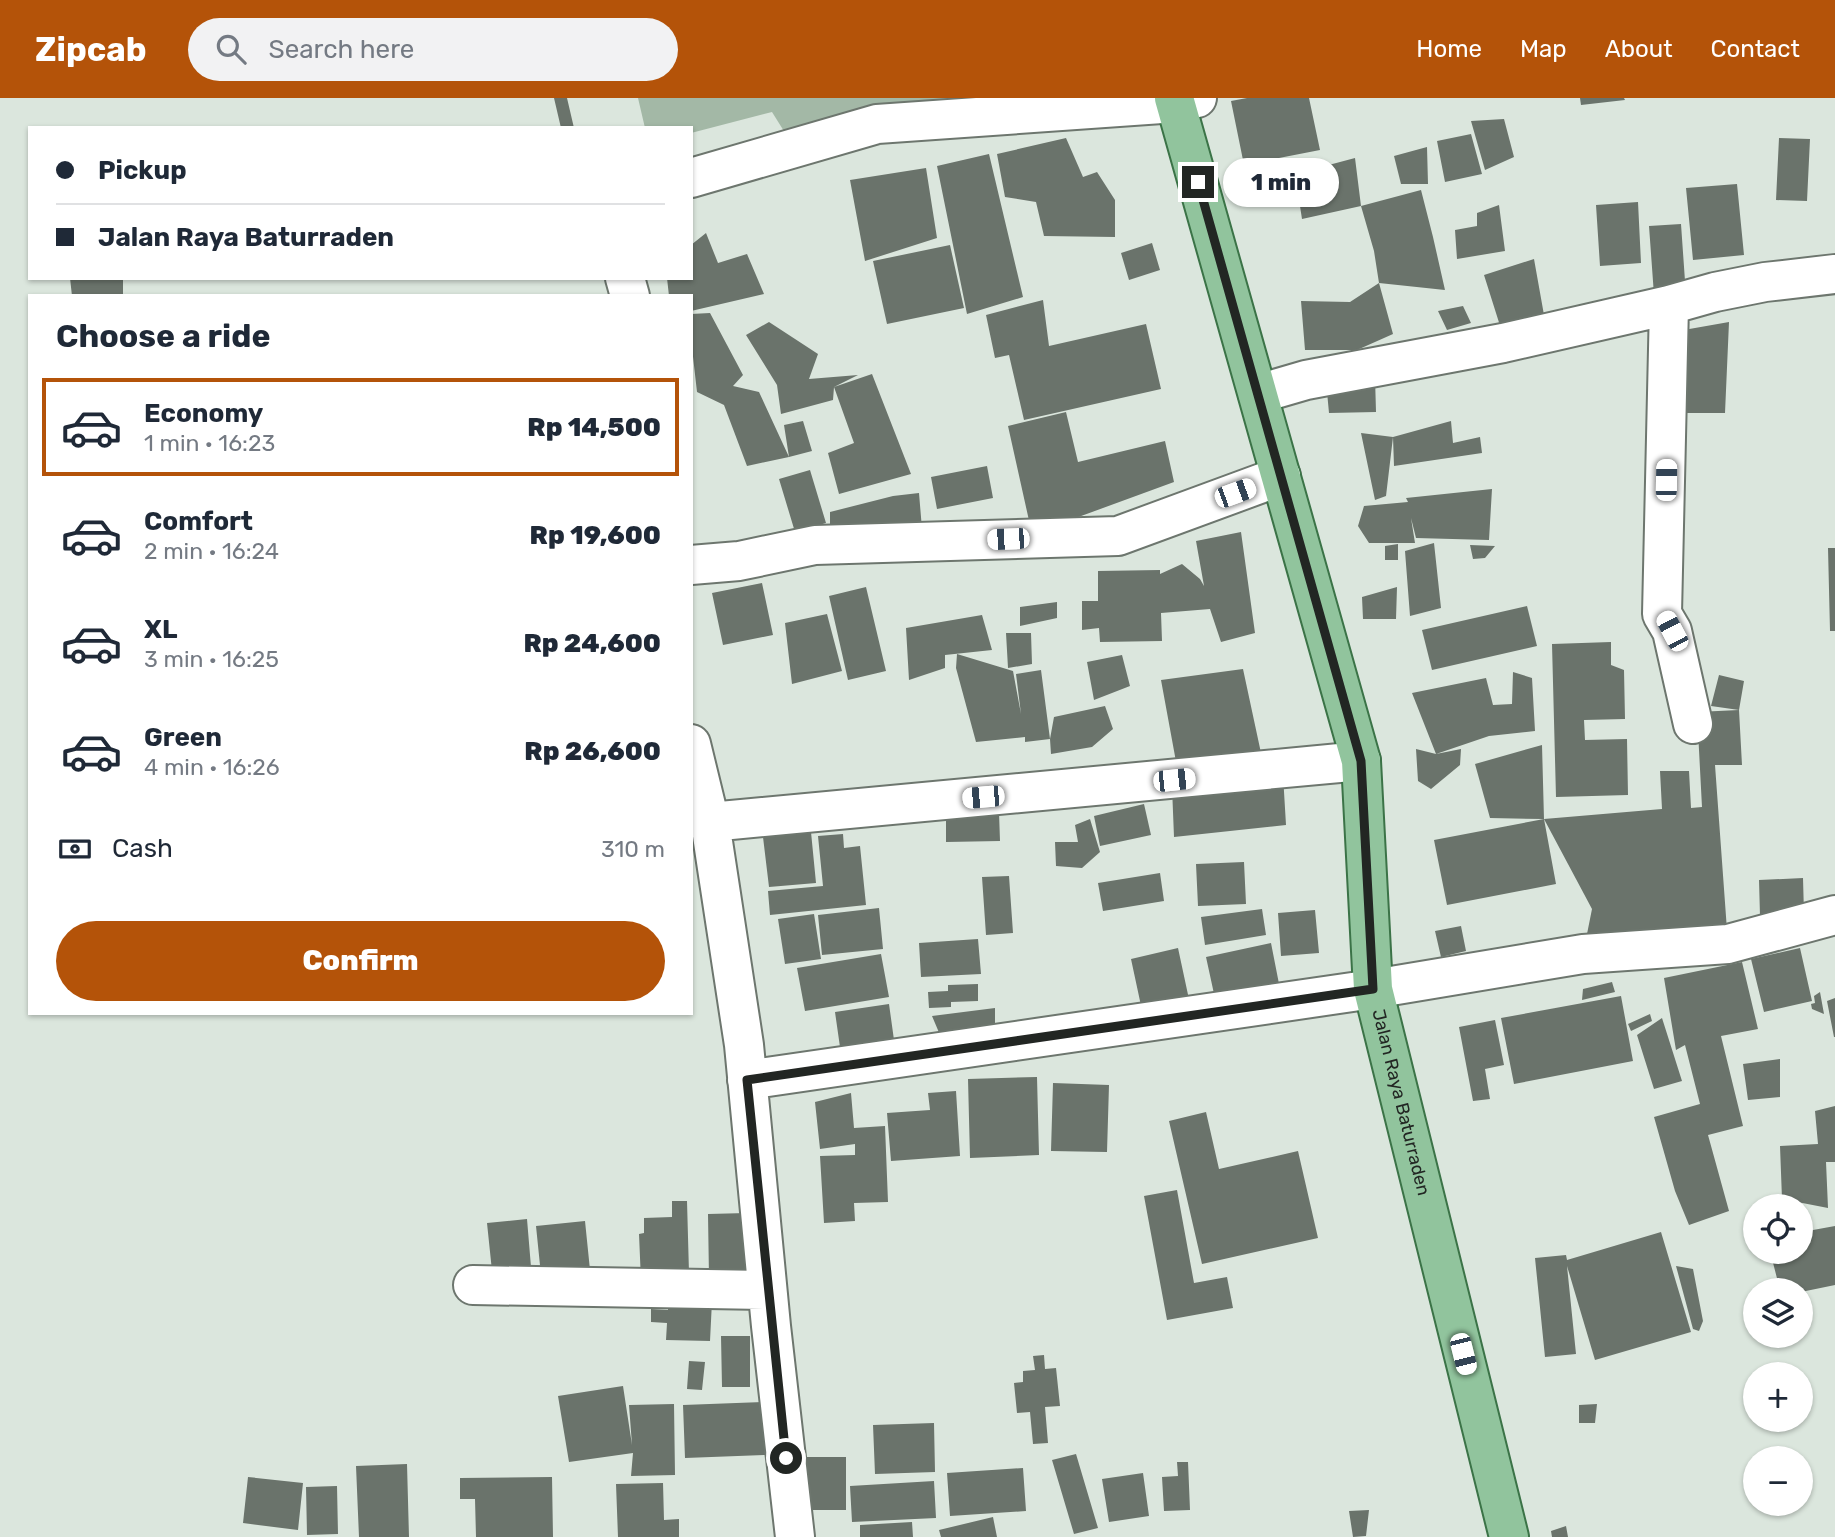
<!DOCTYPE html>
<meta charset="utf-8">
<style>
body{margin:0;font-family:Rubik,sans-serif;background:#f2f2f3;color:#1f2937;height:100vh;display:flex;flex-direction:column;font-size:26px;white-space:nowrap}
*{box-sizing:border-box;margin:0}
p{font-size:23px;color:#747a83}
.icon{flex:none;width:38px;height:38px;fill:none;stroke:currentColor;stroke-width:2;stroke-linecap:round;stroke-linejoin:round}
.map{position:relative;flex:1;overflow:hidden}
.details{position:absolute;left:28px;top:196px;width:665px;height:721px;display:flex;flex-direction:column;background:#fff;border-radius:0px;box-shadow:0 2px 5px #0004}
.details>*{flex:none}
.banner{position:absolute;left:28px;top:28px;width:665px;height:154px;border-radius:0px;box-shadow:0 2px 5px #0004;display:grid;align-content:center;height:154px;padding:0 28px;background:#fff}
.controls{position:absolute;left:1743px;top:1096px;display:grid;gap:14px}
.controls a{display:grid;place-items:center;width:70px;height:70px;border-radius:50%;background:#fff;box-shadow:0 2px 5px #0004;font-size:35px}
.end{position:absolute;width:32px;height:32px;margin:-16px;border:9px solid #222623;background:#fff;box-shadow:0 0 0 4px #fff}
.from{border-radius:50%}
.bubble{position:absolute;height:49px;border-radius:24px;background:#fff;box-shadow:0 2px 5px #0004;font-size:23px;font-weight:800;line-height:49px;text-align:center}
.car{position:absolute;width:21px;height:42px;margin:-21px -10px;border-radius:9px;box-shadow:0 0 5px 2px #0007;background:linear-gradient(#fff 24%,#345 0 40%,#fff 0 76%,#345 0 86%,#fff 0)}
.banner b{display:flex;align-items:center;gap:24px;height:66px;font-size:26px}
.banner b+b{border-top:2px solid #e0e1e3}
.banner i{width:18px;height:18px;background:#1f2937}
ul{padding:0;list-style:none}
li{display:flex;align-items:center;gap:21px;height:98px;margin:0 14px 10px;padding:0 14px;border:4px solid transparent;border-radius:0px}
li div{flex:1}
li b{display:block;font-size:26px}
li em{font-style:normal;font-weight:800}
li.current{border-color:#b45309}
li>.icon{width:63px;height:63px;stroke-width:1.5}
h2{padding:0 28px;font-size:32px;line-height:84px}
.pay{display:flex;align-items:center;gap:18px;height:77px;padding:0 28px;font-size:26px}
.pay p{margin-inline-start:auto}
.action{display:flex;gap:14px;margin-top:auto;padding:14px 28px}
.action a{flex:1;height:80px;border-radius:42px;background:#b45309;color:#fff;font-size:28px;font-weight:800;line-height:80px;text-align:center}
header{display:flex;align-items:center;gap:42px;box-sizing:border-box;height:98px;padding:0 35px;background:#b45309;color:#fff}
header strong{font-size:33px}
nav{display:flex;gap:38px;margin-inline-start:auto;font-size:24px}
.search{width:490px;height:63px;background:#f2f2f3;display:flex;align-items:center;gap:18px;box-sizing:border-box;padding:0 24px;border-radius:38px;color:#747a83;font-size:26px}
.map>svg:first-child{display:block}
.green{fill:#a3b8a6}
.building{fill:#6a736b}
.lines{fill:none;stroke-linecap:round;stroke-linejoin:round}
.street-casing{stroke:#6d766e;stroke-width:42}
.primary-casing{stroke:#3b7347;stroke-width:42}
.street{stroke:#fff;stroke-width:38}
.primary{stroke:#91c49d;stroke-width:38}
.route{stroke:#222623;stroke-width:9}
.labels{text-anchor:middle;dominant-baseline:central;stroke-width:5;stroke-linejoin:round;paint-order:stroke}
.street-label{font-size:18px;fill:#222623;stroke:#dbe6dd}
</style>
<header>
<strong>Zipcab</strong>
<div class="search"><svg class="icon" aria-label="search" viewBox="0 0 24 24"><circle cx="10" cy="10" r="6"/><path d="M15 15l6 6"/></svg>Search here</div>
<nav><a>Home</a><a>Map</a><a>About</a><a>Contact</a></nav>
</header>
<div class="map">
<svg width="1835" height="1439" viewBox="0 0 1835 1439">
<rect width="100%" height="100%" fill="#dbe6dd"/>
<path class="green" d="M638,0H965L787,38L772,14L691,35V30H645Z"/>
<path class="building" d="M554,0H567L574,30H561Z
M1247,0H1309L1320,52L1244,67L1231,3Z
M1580,0H1624L1625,2L1581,7Z
M1504,21L1514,59L1485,72L1471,23Z
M1471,36L1482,76L1445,84L1437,43Z
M1066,40L1083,79L1097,74L1115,102V139L1044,138L1036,104L1005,99L997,56Z
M1779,40L1810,41L1807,103L1776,102Z
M1427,49L1428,86H1401L1394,58Z
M989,56L1023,199L967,216L937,68Z
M1355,60L1361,108L1302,121L1295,76Z
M926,70L937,140L865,163L850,82Z
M1737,86L1744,157L1693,162L1686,90Z
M1421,92L1433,139L1445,192L1379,185L1374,153L1361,108Z
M1638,104L1641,165L1600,168L1596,107Z
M1499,107L1505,153L1457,161L1455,132L1477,128V115Z
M1681,126L1685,183L1654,197L1649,128Z
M706,135L718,165L747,156L764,196L691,213V198H669L667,180H691V147Z
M1152,145L1160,172L1129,182L1121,155Z
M950,147L964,210L887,226L873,163Z
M1534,161L1544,217L1502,234L1484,177Z
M70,180H123V198H72Z
M1379,185L1393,236L1357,252H1305L1301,203L1350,204Z
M1043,202L1049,248L1146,226L1161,291L1024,322L1009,257L995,260L986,217Z
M1463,208L1471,225L1447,232L1438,213Z
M710,215L743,277L733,288L759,294L789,359L784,327L803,323L812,353L789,359L747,368L724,307L697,294L691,241V216Z
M769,224L818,256L809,281L858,277L834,289L872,276L911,376L839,396L828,355L854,345L834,289L833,302L781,316L777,287L746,237Z
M1729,224L1725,315H1674L1678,233Z
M1375,279L1376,314L1329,315L1326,283Z
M1066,314L1078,364L1165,343L1174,384L1032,436L1008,328Z
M1451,323L1453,345L1480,339L1482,355L1394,368L1393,339L1386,398L1375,402L1361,335L1393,339Z
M987,368L993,400L937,411L931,379Z
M810,372L826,425L795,434L779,381Z
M1492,391L1489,442L1416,440L1411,420L1415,445H1369L1358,428L1364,408L1408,404L1406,400Z
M919,395L922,431L830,437V414L893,398Z
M1241,434L1255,535L1221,544L1210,511L1161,515L1162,543L1100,544L1099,530L1082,532V503H1098V473L1160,472V476L1182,466L1200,481L1204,488L1196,443Z
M1434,445L1441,510L1410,518L1405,453Z
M1398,446V462H1385V448Z
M1470,447L1495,448L1485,460L1473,461Z
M1828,450H1835V533H1830Z
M762,485L773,537L723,547L712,495Z
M866,489L886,573L848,582L829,498Z
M1397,489L1396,521H1363L1362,499Z
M1057,504V520L1020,528V509Z
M1527,508L1537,548L1432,572L1422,532Z
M827,516L842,573L792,586L785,525Z
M982,517L992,552L945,557V570L909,582L906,530Z
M1006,535H1031L1032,566L1008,570Z
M1611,544V567L1624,572L1625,621L1584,622L1585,642L1627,641L1628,697L1556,699L1552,546Z
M957,556L1013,573L1021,616L1016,576L1041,572L1050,641L1054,619L1105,608L1113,631L1092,649L1051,656L1050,641L1025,644V639L976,644L956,570Z
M1122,557L1130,588L1094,602L1087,564Z
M1243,571L1261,655L1177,669L1161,582Z
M1513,574L1532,580L1535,633L1489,638L1436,656L1461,651L1460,667L1431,691L1418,683L1416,651L1436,656L1412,595L1486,580L1493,607L1512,606Z
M1719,577L1744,583L1739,612L1711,608Z
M1739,612L1742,667H1715L1728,846L1583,856L1592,811L1544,721L1662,711L1660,673H1689L1691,710L1702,709L1697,614Z
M1542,647L1544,721L1490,720L1475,666Z
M1283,677L1286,727L1174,739L1172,689Z
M1144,706L1151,737L1100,748L1094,718Z
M946,714H999L1000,743L946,744Z
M1090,721L1100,754L1082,770L1056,768L1055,744H1078L1075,727Z
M1544,721L1556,786L1447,807L1434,742Z
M811,734L816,785L769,789L763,739Z
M843,736L844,750L860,748L866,807L770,817L768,793L823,788L818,738Z
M1244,764L1246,806L1198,808L1196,766Z
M1160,775L1164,803L1103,813L1098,785Z
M1009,778L1013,835L986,837L982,779Z
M1803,780L1804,816L1760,818L1759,782Z
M879,810L883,851L822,857L818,817Z
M1262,811L1266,837L1205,847L1201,819Z
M1315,812L1319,855L1281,858L1278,815Z
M814,816L821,861L785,866L778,821Z
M1461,828L1466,853L1441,859L1435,833Z
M978,841L981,876L921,879L919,845Z
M1271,845L1280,891L1216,905L1206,859Z
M1178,850L1190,906L1143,917L1131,861Z
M1800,850L1812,903L1764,914L1751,861Z
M881,856L889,899L805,913L797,870Z
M1742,864L1758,931L1721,938L1743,1028L1708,1037L1729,1113L1689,1127L1675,1093L1654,1019L1700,1006L1685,947L1676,952L1664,880Z
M1612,884L1615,894L1582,902L1583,891Z
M978,886V903L951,904V909L929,910L928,894L948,893V887Z
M1820,894L1824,916L1812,911L1811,906L1815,905L1814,898Z
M1621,898L1633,963L1514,986L1501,920Z
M1835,900V939H1834L1827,903Z
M889,906L894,942L840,949L835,914Z
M995,910V934L943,944L932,918Z
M1650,916L1652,923L1631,933L1628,926Z
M1662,920L1682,983L1654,991L1637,937Z
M1495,922L1504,967L1485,971L1490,1001L1473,1003L1459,929Z
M1780,961V999L1748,1002L1743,966Z
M1037,979L1039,1057L970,1060L968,981Z
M1053,985L1109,987L1107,1054L1051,1053Z
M956,993L960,1058L891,1063L887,1015L930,1012L928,995Z
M851,995L854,1030L885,1028L888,1104L854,1105L855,1123L824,1125L820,1058L855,1057V1046L820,1051L815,1004Z
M1835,1008V1064H1826L1828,1110L1782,1101L1780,1048L1818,1046L1815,1013Z
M1206,1014L1219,1071L1298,1053L1318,1140L1202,1166L1169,1023Z
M1177,1092L1194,1185L1227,1179L1233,1210L1167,1222L1144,1098Z
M672,1103H687L689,1175L641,1183L639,1136L644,1135V1120L672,1119Z
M747,1115L749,1178L709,1179L708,1116Z
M1807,1115L1813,1132L1835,1128V1187L1801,1194V1192H1780L1770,1153H1801V1117Z
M527,1121L531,1169L492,1173L487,1125Z
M585,1123L590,1172L541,1177L536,1128Z
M1661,1134L1691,1234L1595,1262L1567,1168L1576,1256L1545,1259L1535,1160L1566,1157L1567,1162Z
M1676,1168L1693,1171L1703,1223L1699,1233L1693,1231Z
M668,1202L712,1203L710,1243L666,1242L667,1225L651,1224V1211L668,1212Z
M721,1238H750V1289H722Z
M1044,1257L1045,1271L1056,1270L1060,1308L1045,1309L1048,1345L1033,1346L1030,1314L1017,1315L1014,1285L1023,1284V1273L1035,1272L1033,1258Z
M689,1263L705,1264L702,1292L687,1291Z
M623,1288L632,1347L629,1307L674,1306L675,1377L631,1378L633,1355L569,1364L558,1298Z
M763,1304L765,1357L685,1360L683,1307Z
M1597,1306L1595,1325H1579V1307Z
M934,1325L935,1374L875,1376L873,1327Z
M1076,1356L1098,1430L1074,1436L1052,1362Z
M802,1359H846V1412H801Z
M1177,1364H1188L1190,1412L1164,1413L1162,1379L1178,1378Z
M407,1366L409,1439H359L356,1368Z
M1023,1370L1026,1413L950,1418L947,1375Z
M1143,1375L1149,1418L1109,1424L1102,1381Z
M248,1379L303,1385L298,1432L243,1425Z
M552,1379L553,1439H476L475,1401H460V1380Z
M934,1383L936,1420L852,1424L850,1388Z
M663,1385L664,1422L679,1421V1439H618L616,1386Z
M337,1388L338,1436L307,1437L306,1389Z
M1369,1412L1366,1438L1353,1439L1349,1413Z
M993,1419L997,1439H941L939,1432Z
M912,1424L913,1439H860V1427Z
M1566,1428L1568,1439H1552L1551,1433Z"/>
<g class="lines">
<g class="street-casing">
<path id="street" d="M691,80L877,26L1176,5L1197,0
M625,180L630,198
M1669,207L1662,516L1672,533L1693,626
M1258,296L1306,282L1503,245L1669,207L1715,194L1765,184L1835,176
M691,467L739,463L815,447L1118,438L1281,378
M691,646L710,724L744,947L771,1228L795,1439
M710,724L1361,663
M747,982L1373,891L1583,856L1728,846L1835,817
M473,1187L767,1192"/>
</g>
<g class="primary-casing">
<g id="primary">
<path id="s1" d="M1174,0L1361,663L1373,891L1509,1439"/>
</g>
</g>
<use href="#street" class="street"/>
<use href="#primary" class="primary"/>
</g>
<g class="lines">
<path class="route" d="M786,1360L747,982L1373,891L1361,663L1198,84"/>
</g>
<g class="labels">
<g class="street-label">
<text stroke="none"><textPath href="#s1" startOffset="1034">Jalan Raya Baturraden</textPath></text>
</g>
</g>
</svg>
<div class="controls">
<a><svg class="icon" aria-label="locate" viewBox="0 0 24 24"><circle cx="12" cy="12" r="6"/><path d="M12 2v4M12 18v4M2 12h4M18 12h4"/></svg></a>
<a><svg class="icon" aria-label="layers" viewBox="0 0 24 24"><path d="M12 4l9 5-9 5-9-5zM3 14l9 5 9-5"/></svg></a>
<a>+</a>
<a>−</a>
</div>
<i class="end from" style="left:786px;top:1360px"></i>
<i class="end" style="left:1198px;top:84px"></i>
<div class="bubble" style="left:1223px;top:60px;width:116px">1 min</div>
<i class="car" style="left:1666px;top:382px;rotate:1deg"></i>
<i class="car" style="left:1235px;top:395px;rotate:70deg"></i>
<i class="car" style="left:1008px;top:441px;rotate:268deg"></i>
<i class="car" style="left:1672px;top:533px;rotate:332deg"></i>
<i class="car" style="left:1174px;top:682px;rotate:84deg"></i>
<i class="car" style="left:983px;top:699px;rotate:265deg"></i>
<i class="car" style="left:1463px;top:1256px;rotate:166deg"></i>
<div class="banner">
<b><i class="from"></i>Pickup</b>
<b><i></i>Jalan Raya Baturraden</b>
</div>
<section class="details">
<h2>Choose a ride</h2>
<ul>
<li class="current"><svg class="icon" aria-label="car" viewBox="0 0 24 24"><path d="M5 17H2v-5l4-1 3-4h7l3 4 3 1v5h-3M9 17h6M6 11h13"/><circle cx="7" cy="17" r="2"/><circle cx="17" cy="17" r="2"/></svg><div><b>Economy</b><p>1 min · 16:23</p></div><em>Rp 14,500</em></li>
<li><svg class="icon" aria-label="car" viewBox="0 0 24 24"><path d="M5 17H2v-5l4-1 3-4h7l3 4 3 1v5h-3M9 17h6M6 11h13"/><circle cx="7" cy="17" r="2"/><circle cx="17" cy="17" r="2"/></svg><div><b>Comfort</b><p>2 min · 16:24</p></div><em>Rp 19,600</em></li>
<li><svg class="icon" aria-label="car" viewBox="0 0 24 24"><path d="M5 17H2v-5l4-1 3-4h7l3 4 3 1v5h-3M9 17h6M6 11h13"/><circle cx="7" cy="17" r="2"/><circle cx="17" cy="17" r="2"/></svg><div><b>XL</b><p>3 min · 16:25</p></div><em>Rp 24,600</em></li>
<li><svg class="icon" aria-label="car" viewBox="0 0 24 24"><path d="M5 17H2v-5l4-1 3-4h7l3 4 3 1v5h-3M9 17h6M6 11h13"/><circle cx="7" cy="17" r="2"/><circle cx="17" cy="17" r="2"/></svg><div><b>Green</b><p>4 min · 16:26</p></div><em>Rp 26,600</em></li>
</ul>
<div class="pay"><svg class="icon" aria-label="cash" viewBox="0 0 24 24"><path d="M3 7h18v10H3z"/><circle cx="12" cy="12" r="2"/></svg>Cash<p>310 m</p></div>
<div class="action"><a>Confirm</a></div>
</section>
</div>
